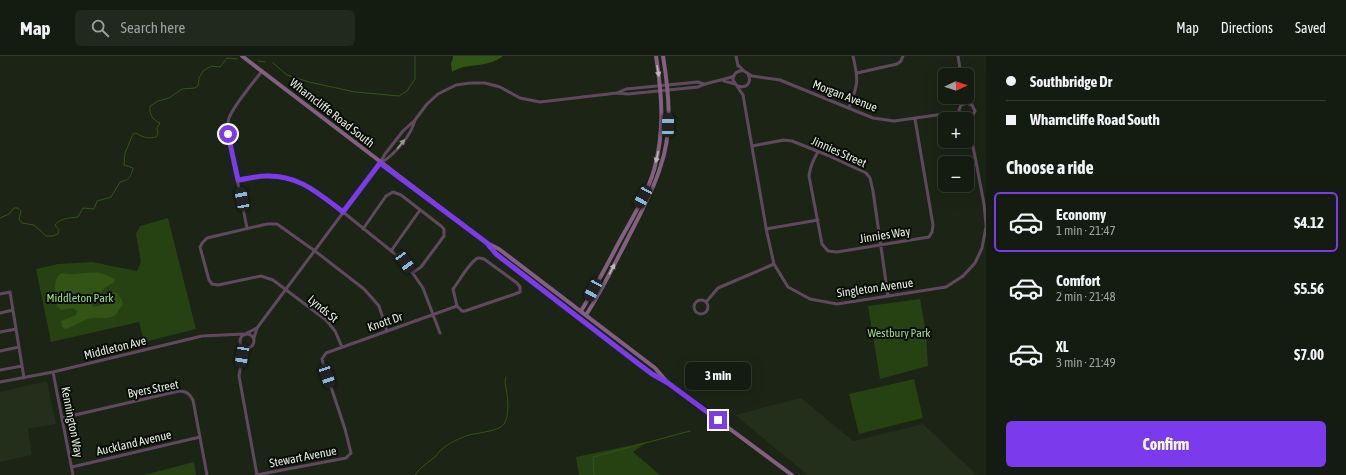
<!DOCTYPE html>
<meta charset="utf-8">
<style>
body{margin:0;font-family:"Asap Condensed",sans-serif;background:#21281e;color:#f1f3f6;height:100vh;display:flex;flex-direction:column;font-size:15px;white-space:nowrap}
*{box-sizing:border-box;margin:0}
p{font-size:13px;color:#9da19f}
.icon{flex:none;width:22px;height:22px;fill:none;stroke:currentColor;stroke-width:2;stroke-linecap:round;stroke-linejoin:round}
.map{position:relative;flex:1;overflow:hidden}
.details{display:flex;flex-direction:column;background:#141b10;width:360px}
.details>*{flex:none}
.hud{display:grid;align-content:center;height:88px;padding:0 20px;background:#141b10}
.needle{width:26px;rotate:86deg}
.tools{position:absolute;left:938px;top:12px;display:grid;gap:8px}
.tools a{display:grid;place-items:center;width:36px;height:36px;border-radius:6px;background:#141b10;box-shadow:0 4px 16px #0002,0 0 0 1px #333930;font-size:20px}
.end{position:absolute;width:18px;height:18px;margin:-9px;border:5px solid #7c3aed;background:#fff;box-shadow:0 0 0 2px #fff}
.from{border-radius:50%}
.bubble{position:absolute;height:28px;border-radius:6px;background:#141b10;box-shadow:0 4px 16px #0002,0 0 0 1px #333930;font-size:13px;font-weight:700;line-height:28px;text-align:center}
.car{position:absolute;width:12px;height:24px;margin:-12px -6px;border-radius:5px;box-shadow:0 0 3px 1px #0007;background:linear-gradient(#222 24%,#8ab4d8 0 40%,#222 0 76%,#8ab4d8 0 86%,#222 0)}
.hud b{display:flex;align-items:center;gap:14px;height:38px;font-size:15px}
.hud b+b{border-top:1px solid #333930}
.hud i{width:10px;height:10px;background:#f1f3f6}
ul{padding:0;list-style:none}
li{display:flex;align-items:center;gap:12px;height:60px;margin:0 8px 6px;padding:0 12px;border:2px solid transparent;border-radius:6px}
li div{flex:1}
li b{display:block;font-size:15px}
li em{font-style:normal;font-weight:700}
li.selected{border-color:#7c3aed}
li>.icon{width:36px;height:36px;stroke-width:1.5}
h2{padding:0 20px;font-size:18px;line-height:48px}
.button{display:flex;gap:8px;margin-top:auto;padding:8px 20px}
.button a{flex:1;height:46px;border-radius:6px;background:#7c3aed;color:#fff;font-size:16px;font-weight:700;line-height:46px;text-align:center}
header{display:flex;align-items:center;gap:24px;box-sizing:border-box;height:56px;padding:0 20px;background:#141b10;border-bottom:1px solid #333930}
header strong{font-size:19px}
nav{display:flex;gap:22px;margin-inline-start:auto;font-size:14px}
.search{width:280px;height:36px;background:#21281e;display:flex;align-items:center;gap:10px;box-sizing:border-box;padding:0 14px;border-radius:6px;color:#9da19f;font-size:15px}
main{display:flex;flex:1;min-height:0}
.map>svg:first-child{display:block}
.built{fill:#232f1b}
.green{fill:#264112}
.water{fill:#325515}
.lines{fill:none;stroke-linecap:round;stroke-linejoin:round}
.stream{stroke:#325515;stroke-width:1}
.street{stroke:#60495e;stroke-width:3}
.secondary{stroke:#835f80;stroke-width:4}
.oneway{fill:#beb4bb}
.oneway2{fill:#9c9299}
.route{stroke:#7c3aed;stroke-width:5}
.labels{text-anchor:middle;dominant-baseline:central;stroke-width:4;stroke-linejoin:round;paint-order:stroke}
.street-label{font-size:12px;fill:#e6ece2;stroke:#080c06}
.park-label{font-size:12px;fill:#a3d880;stroke:#080c06}
</style>
<header>
<strong>Map</strong>
<div class="search"><svg class="icon" aria-label="search" viewBox="0 0 24 24"><circle cx="10" cy="10" r="6"/><path d="M15 15l6 6"/></svg>Search here</div>
<nav><a>Map</a><a>Directions</a><a>Saved</a></nav>
</header>
<main>
<div class="map">
<svg width="986" height="419" viewBox="0 0 986 419">
<rect width="100%" height="100%" fill="#1b2415"/>
<path class="built" d="M47,325L56,368L28,373L32,399L0,406V336Z
M801,342L853,385L923,368L977,419H808L735,359Z"/>
<path class="green" d="M168,162L196,273L144,286L139,266L51,286L36,213L58,208L92,206L137,215L141,206L136,178L140,170Z
M920,243L926,276L928,310L880,323L868,250Z
M914,323L923,362L859,378L849,338Z
M647,386L633,396L660,419H579L576,401Z
M194,406L196,419H144Z"/>
<path class="water" d="M453,0H503C486,13 467,6 452,16L451,7L453,3Z
M62,217C75,220 87,215 100,217C105,218 110,221 115,223L114,227C106,230 103,232 99,240C94,242 91,243 92,249L94,251L106,248L111,237L115,236C120,238 122,244 123,249C118,253 118,258 114,260C106,264 100,261 92,262C83,263 75,270 66,273L62,271L61,265L76,259L77,255L73,252L61,254L57,250C56,241 51,222 62,217Z"/>
<g class="lines">
<path class="stream" d="M258,5L265,6
M273,7L287,19L309,26L355,36L399,40L407,35L415,23V0
M0,162L9,158L14,152H18L21,155L19,163L22,167L34,169L46,180H52L58,178L59,174L55,169C60,162 70,162 78,161L83,152L94,153L97,145L111,141L120,126C129,124 131,121 133,112L124,109L125,97L133,78L136,77C142,81 149,83 156,81L158,78L157,72L160,67C153,64 149,59 150,50L158,45L169,42L182,33L195,32L198,30L199,22L203,15L211,10L220,11L227,2L237,3
M415,419C421,410 428,407 436,400C438,398 439,395 442,393C449,387 460,382 469,379C477,377 500,375 504,368C511,357 507,338 505,326L506,321
M594,419L593,401L690,375"/>
<path class="street" d="M736,0L738,10
M958,0L961,19
M738,9L744,15L752,20L780,24L873,62L894,65L951,57L961,61
M744,15C737,14 733,18 733,24L743,39L767,177L774,208L788,231L810,243L837,248L946,231L963,220L975,207L982,192L986,171
M857,17L897,8L901,5L903,0
M724,25L735,28
M738,30C747,33 752,26 748,18
M617,37L626,33L698,26L704,28
M965,41L970,48
M849,52C858,28 859,26 853,0
M966,63L961,61L959,54L961,49L967,47L972,49L975,55L972,61L967,63
M967,66L969,69L984,148L986,169
M752,90L784,84L792,85L827,99L866,117L870,122L873,135L888,240
M818,96C813,104 810,110 809,120L822,188L828,195L837,196L929,181L932,176L933,169L915,63
M381,107C395,98 411,80 415,64
M238,124L265,120L285,122L304,128L343,156L405,206L423,232L440,277
M247,172L228,78C228,72 227,67 229,62C234,49 253,27 262,15
M363,173L386,140L393,136L401,139L441,170L444,173V180L421,211L412,217
M766,173L818,164
M391,195L420,154
M0,238L10,236L24,322
M694 251a7 7 0 1 1 14 0a7 7 0 1 1-14 0Z
M706,246L718,232L774,208
M0,257L13,254
M0,276L16,273
M247,277L257,272
M240 285a7 7 0 1 1 14 0a7 7 0 1 1-14 0Z
M254,282L257,272L380,107L385,98L403,75L415,64L427,48L438,38L456,29L470,27H485L500,31L520,42L540,46L617,37L628,38L698,31C710,25 722,25 734,20
M242,290V301L239,320L257,419
M342,291L335,275L326,264L273,224L261,220L218,229L212,228L209,224L200,191L203,186L207,182L267,168H277L315,195L364,233L379,250L387,275
M0,295L19,291
M242,301L249,292
M0,314L22,310
M53,316L73,419
M0,326L53,316L202,280L244,278
M62,362L179,335C186,335 189,337 193,344L207,419
M72,411L200,381
M256,419L346,402L351,397L345,373L323,307L322,303L326,297L457,250L462,255H465L515,238L520,236V231L517,227L484,203C481,202 480,202 478,202C470,205 458,227 453,233L457,250"/>
<path class="secondary" d="M242,0L487,187L499,193L655,312L668,327
M488,189L496,198L652,318L668,327L792,419
M581,255C594,234 606,211 618,188C631,164 646,141 654,114C665,75 662,39 656,0
M586,259C601,236 613,211 626,186C638,162 652,138 660,112C673,76 669,37 663,0"/>
</g>
<defs><path id="oneway-solid" d="M-6-.8H1V-3.2L6.5 0L1 3.2V.8H-6Z"/></defs>
<g class="oneway">
<use href="#oneway-solid" transform="translate(658 15) rotate(80)"/>
<use href="#oneway-solid" transform="translate(657 101) rotate(103)"/>
<use href="#oneway-solid" transform="translate(612 213) rotate(-63)"/>
</g>
<use class="oneway2" href="#oneway-solid" transform="translate(401 88) rotate(-51)"/>
<g class="lines">
<path class="route" d="M228,78L238,124C247,123 256,120 266,120C299,119 318,137 343,156L380,107L487,187L496,198L640,309L652,318L668,327L718,364"/>
</g>
<g class="labels">
<g class="street-label">
<text transform="translate(845 40) rotate(21)">Morgan Avenue</text>
<text transform="translate(332 57) rotate(38)">Wharncliffe Road South</text>
<text transform="translate(839 96) rotate(24)">Jinnies Street</text>
<text transform="translate(885 179) rotate(-9)">Jinnies Way</text>
<text transform="translate(875 232) rotate(-8)">Singleton Avenue</text>
<text transform="translate(323 253) rotate(40)">Lynds St</text>
<text transform="translate(385 266) rotate(-19)">Knott Dr</text>
<text transform="translate(115 292) rotate(-14)">Middleton Ave</text>
<text transform="translate(153 333) rotate(-11)">Byers Street</text>
<text transform="translate(72 366) rotate(79)">Kennington Way</text>
<text transform="translate(134 387) rotate(-13)">Auckland Avenue</text>
<text transform="translate(303 401) rotate(-11)">Stewart Avenue</text>
</g>
<g class="park-label">
<text x="80" y="242">Middleton Park</text>
<text x="899" y="277">Westbury Park</text>
</g>
</g>
</svg>
<div class="tools">
<a><svg class="needle" viewBox="-14 -14 28 28"><path d="M0-13l5 13h-10z" fill="#e53935"/><path d="M0 13l5-13h-10z" fill="#9da19f"/></svg></a>
<a>+</a>
<a>−</a>
</div>
<i class="end from" style="left:228px;top:78px"></i>
<i class="end" style="left:718px;top:364px"></i>
<div class="bubble" style="left:685px;top:306px;width:66px">3 min</div>
<i class="car" style="left:668px;top:69px;rotate:1deg"></i>
<i class="car" style="left:643px;top:141px;rotate:208deg"></i>
<i class="car" style="left:242px;top:143px;rotate:349deg"></i>
<i class="car" style="left:405px;top:206px;rotate:144deg"></i>
<i class="car" style="left:593px;top:234px;rotate:208deg"></i>
<i class="car" style="left:242px;top:300px;rotate:189deg"></i>
<i class="car" style="left:327px;top:320px;rotate:161deg"></i>
</div>
<section class="details">
<div class="hud">
<b><i class="from"></i>Southbridge Dr</b>
<b><i></i>Wharncliffe Road South</b>
</div>
<h2>Choose a ride</h2>
<ul>
<li class="selected"><svg class="icon" aria-label="car" viewBox="0 0 24 24"><path d="M5 17H2v-5l4-1 3-4h7l3 4 3 1v5h-3M9 17h6M6 11h13"/><circle cx="7" cy="17" r="2"/><circle cx="17" cy="17" r="2"/></svg><div><b>Economy</b><p>1 min · 21:47</p></div><em>$4.12</em></li>
<li><svg class="icon" aria-label="car" viewBox="0 0 24 24"><path d="M5 17H2v-5l4-1 3-4h7l3 4 3 1v5h-3M9 17h6M6 11h13"/><circle cx="7" cy="17" r="2"/><circle cx="17" cy="17" r="2"/></svg><div><b>Comfort</b><p>2 min · 21:48</p></div><em>$5.56</em></li>
<li><svg class="icon" aria-label="car" viewBox="0 0 24 24"><path d="M5 17H2v-5l4-1 3-4h7l3 4 3 1v5h-3M9 17h6M6 11h13"/><circle cx="7" cy="17" r="2"/><circle cx="17" cy="17" r="2"/></svg><div><b>XL</b><p>3 min · 21:49</p></div><em>$7.00</em></li>
</ul>
<div class="button"><a>Confirm</a></div>
</section>
</main>
